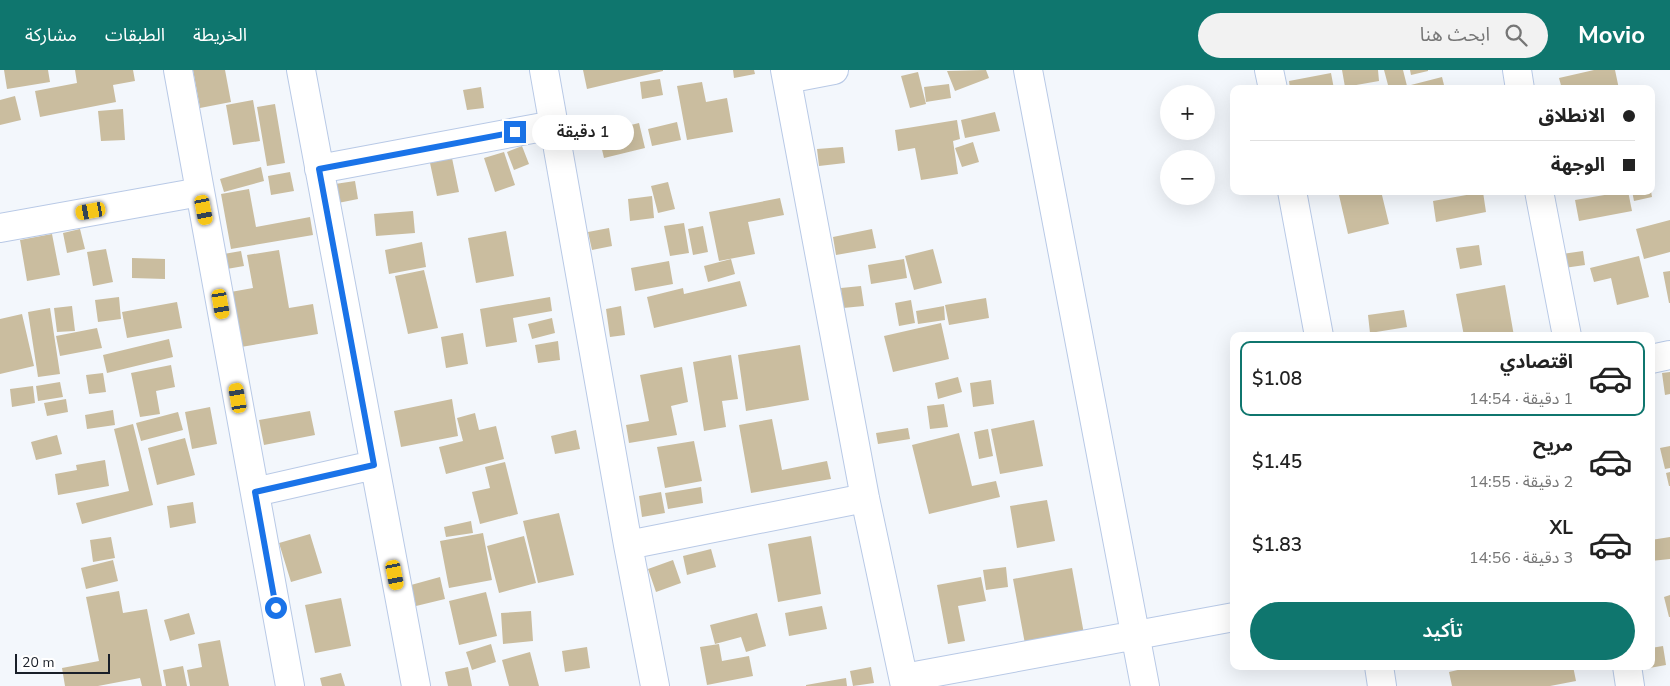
<!DOCTYPE html>
<html lang="ar">
<meta charset="utf-8">
<style>
body{margin:0;font-family:"Nunito Sans","Noto Sans Arabic",sans-serif;background:#f2f2f2;color:#222;direction:rtl;height:100vh;display:flex;flex-direction:column;font-size:19px;white-space:nowrap}
*{box-sizing:border-box;margin:0}
p{font-size:16px;color:#767676}
.icon{flex:none;width:28px;height:28px;fill:none;stroke:currentColor;stroke-width:2;stroke-linecap:round;stroke-linejoin:round}
.map{position:relative;flex:1;overflow:hidden;direction:ltr}
.sheet{position:absolute;left:1230px;top:262px;width:425px;height:338px;display:flex;flex-direction:column;background:#fff;border-radius:10px;box-shadow:0 5px 20px #0002;direction:rtl}
.sheet>*{flex:none}
.hud{position:absolute;left:1230px;top:15px;width:425px;height:110px;border-radius:10px;box-shadow:0 5px 20px #0002;direction:rtl;display:grid;align-content:center;height:110px;padding:0 20px;background:#fff}
.controls{position:absolute;left:1160px;top:15px;display:grid;gap:10px}
.controls a{display:grid;place-items:center;width:55px;height:55px;border-radius:50%;background:#fff;box-shadow:0 5px 20px #0002;font-size:25px}
.scale{position:absolute;left:15px;bottom:12px;width:95px;box-sizing:border-box;padding-left:5px;border:2px solid #191f29;border-top:0;font-size:14px;line-height:18px;white-space:nowrap;color:#191f29;-webkit-text-stroke:4px #fff;paint-order:stroke}
.end{position:absolute;width:22px;height:22px;margin:-11px;border:6px solid #1a73e8;background:#fff;box-shadow:0 0 0 2px #fff}
.from{border-radius:50%}
.bubble{position:absolute;height:35px;border-radius:18px;background:#fff;box-shadow:0 5px 20px #0002;font-size:16px;font-weight:600;line-height:35px;text-align:center;direction:rtl}
.car{position:absolute;width:15px;height:30px;margin:-15px -8px;border-radius:6px;box-shadow:0 0 4px 1px #0007;background:linear-gradient(#f5c518 24%,#345 0 40%,#f5c518 0 76%,#345 0 86%,#f5c518 0)}
.hud b{display:flex;align-items:center;gap:18px;height:48px;font-size:19px}
.hud b+b{border-top:1px solid #e0e0e0}
.hud i{width:12px;height:12px;background:#222}
ul{padding:9px 0 0;list-style:none}
li{display:flex;align-items:center;gap:15px;height:75px;margin:0 10px 8px;padding:0 10px;border:2px solid transparent;border-radius:10px}
li div{flex:1}
li b{display:block;font-size:19px}
li em{font-style:normal;font-weight:600}
li.on{border-color:#0f766e}
li>.icon{width:45px;height:45px;stroke-width:1.5}
.cta{display:flex;gap:10px;margin-top:auto;padding:10px 20px}
.cta a{flex:1;height:58px;border-radius:30px;background:#0f766e;color:#fff;font-size:20px;font-weight:600;line-height:58px;text-align:center}
header{display:flex;align-items:center;gap:30px;box-sizing:border-box;height:70px;padding:0 25px;background:#0f766e;color:#fff}
header strong{font-size:24px}
nav{display:flex;gap:28px;margin-inline-start:auto;font-size:18px}
.search{width:350px;height:45px;background:#f2f2f2;display:flex;align-items:center;gap:12px;box-sizing:border-box;padding:0 18px;border-radius:28px;color:#767676;font-size:19px}
.map>svg:first-child{display:block}
.building{fill:#cabd9f}
.lines{fill:none;stroke-linecap:round;stroke-linejoin:round}
.minor-casing{stroke:#b8c9e6;stroke-width:30}
.minor{stroke:#fff;stroke-width:28}
.route{stroke:#1a73e8;stroke-width:6}
</style>
<header>
<strong>Movio</strong>
<div class="search"><svg class="icon" aria-label="search" viewBox="0 0 24 24"><circle cx="10" cy="10" r="6"/><path d="M15 15l6 6"/></svg>ابحث هنا</div>
<nav><a>الخريطة</a><a>الطبقات</a><a>مشاركة</a></nav>
</header>
<div class="map">
<svg width="1670" height="616" viewBox="0 0 1670 616">
<rect width="100%" height="100%" fill="#f3f7fc"/>
<path class="building" d="M4,0H48L50,12L7,19Z
M75,0H133L135,11L113,15L116,32L40,47L35,21L77,13Z
M193,0H225L231,32L200,38Z
M583,0H663V1L587,19Z
M733,0H754L755,4L734,8Z
M986,0L989,8L955,21L947,1Z
M1342,0H1378L1379,11L1345,17Z
M1384,0H1403L1407,16L1442,7L1445,19H1372L1388,15Z
M1410,0H1428V1L1411,5Z
M1594,0H1615L1619,19H1562L1559,8Z
M918,2L926,34L910,38L901,6Z
M1331,3L1334,19H1290L1289,11Z
M660,9L663,25L642,29L640,12Z
M702,12L706,32L727,28L733,62L687,70L677,16Z
M949,14L951,28L926,32L924,17Z
M481,17L484,38L467,40L463,20Z
M15,26L21,50L0,55V30Z
M253,30L260,71L233,75L226,35Z
M275,34L285,93L267,96L257,37Z
M123,39L125,70L101,71L98,41Z
M995,42L1000,61L965,68L961,50Z
M957,50L960,69L953,71L958,104L921,110L915,78L898,81L895,60Z
M677,52L681,70L652,76L648,59Z
M639,53L645,78L604,88L598,63Z
M973,72L979,92L962,97L955,78Z
M522,76L529,94L514,100L507,82Z
M843,77L845,93L819,96L817,79Z
M504,82L515,115L495,122L484,88Z
M452,88L459,122L437,126L430,93Z
M261,97L264,111L224,122L220,109Z
M290,102L294,121L271,125L268,106Z
M355,111L358,129L338,133L335,114Z
M668,112L675,139L658,143L651,116Z
M249,119L256,157L310,147L313,165L231,179L221,124Z
M1338,121H1381L1389,154L1348,164Z
M1628,121L1632,141L1579,151L1575,130Z
M1632,121H1651L1652,127L1634,131Z
M1483,122L1486,142L1436,152L1433,131Z
M652,126L654,148L630,151L628,129Z
M780,128L784,145L748,152L755,184L719,191L709,142Z
M413,141L415,163L376,166L374,144Z
M1670,150V182L1644,189L1636,159Z
M684,153L689,183L670,186L664,156Z
M703,156L708,182L693,185L688,159Z
M609,158L612,176L592,180L588,162Z
M80,159L85,179L67,183L63,163Z
M872,159L876,178L836,185L833,167Z
M506,161L514,206L476,213L468,168Z
M52,164L60,205L27,211L20,170Z
M422,172L426,197L389,204L385,180Z
M1479,175L1482,195L1460,199L1456,178Z
M106,179L113,212L93,216L87,182Z
M933,179L942,213L914,220L905,186Z
M279,180L289,238L313,234L318,264L235,278L225,223L253,218L247,185Z
M241,181L244,196L221,200L218,185Z
M1583,181L1585,195L1564,198L1562,184Z
M1639,186L1649,227L1617,235L1611,208L1594,212L1590,198Z
M132,188L165,189V209L132,208Z
M731,189L735,204L708,212L704,196Z
M904,189L907,208L871,214L868,195Z
M669,191L673,214L635,221L631,198Z
M424,200L438,258L408,264L395,206Z
M1670,201V233H1669L1663,202Z
M740,211L747,236L654,258L647,227L683,218L684,224Z
M1505,215L1514,266H1464L1456,224Z
M861,216L864,236L843,238L841,218Z
M119,227L121,249L98,252L95,230Z
M550,227L552,241L513,248L517,272L486,277L480,239Z
M986,228L989,248L949,255L945,235Z
M911,230L915,253L899,256L895,233Z
M177,232L182,258L127,268L122,242Z
M72,236L75,261L57,262L54,238Z
M621,236L625,265L610,267L606,239Z
M944,236L945,250L918,254L916,241Z
M50,238L60,304L38,307L28,242Z
M1404,240L1407,257L1370,263L1368,245Z
M22,244L34,296L0,304V249Z
M552,248L555,263L532,269L528,254Z
M941,253L949,289L893,302L884,266Z
M97,258L102,278L60,286L56,266Z
M463,263L468,294L446,298L441,267Z
M169,269L173,287L107,303L103,285Z
M558,271L560,290L538,293L535,275Z
M800,275L809,330L746,341L738,285Z
M731,285L738,329L722,331L726,357L704,361L693,292Z
M171,295L175,317L156,321L160,344L140,347L131,303Z
M682,297L688,332L671,336L677,365L629,373L626,355L649,351L640,305Z
M1670,302V324L1665,325L1662,303Z
M103,303L106,322L89,324L86,305Z
M958,307L962,322L938,329L935,313Z
M991,310L994,334L973,337L970,313Z
M60,312L63,327L38,331L36,316Z
M33,316L35,333L12,337L10,319Z
M66,329L68,342L47,346L44,333Z
M452,329L458,366L401,377L394,341Z
M944,334L948,357L930,359L927,336Z
M210,337L217,374L192,379L185,342Z
M113,340L115,355L87,359L85,345Z
M310,341L315,365L264,375L259,350Z
M178,342L183,360L141,371L136,353Z
M475,343L479,360L496,356L504,389L446,404L439,377L463,371L457,348Z
M772,349L782,400L827,391L831,409L751,423L739,355Z
M1034,350L1043,396L1000,404L991,359Z
M133,354L153,435L82,454L76,433L129,421L114,359Z
M908,358L910,369L878,374L876,363Z
M988,359L993,386L979,389L974,362Z
M576,360L580,379L555,384L551,366Z
M959,363L972,416L996,411L1000,427L929,444L912,375Z
M57,365L62,384L36,390L31,372Z
M185,368L195,405L157,415L148,378Z
M694,371L702,411L665,418L657,377Z
M1670,376V398L1665,399L1660,378Z
M105,390L109,416L58,425L55,404L77,400L76,395Z
M505,392L518,444L480,454L472,422L490,418L485,397Z
M1670,402V416H1669L1666,403Z
M701,417L703,433L668,439L665,423Z
M661,422L665,443L642,447L639,426Z
M1047,430L1055,471L1017,478L1010,436Z
M193,432L196,453L170,458L167,436Z
M559,443L574,505L538,513L523,451Z
M471,451L473,463L446,467L444,457Z
M483,463L492,510L449,518L440,471Z
M310,464L322,503L291,512L279,473Z
M524,466L536,513L499,523L487,476Z
M811,466L821,524L778,532L768,474Z
M111,467L115,488L93,492L90,470Z
M1670,467V489L1651,491V470Z
M711,479L716,497L687,505L683,486Z
M113,490L118,511L86,519L81,498Z
M673,490L681,513L656,522L648,499Z
M1006,497L1008,517L986,520L983,500Z
M1072,498L1084,564L1025,574L1013,509Z
M440,507L445,529L416,536L411,515Z
M981,507L986,531L958,536L965,571L948,574L937,515Z
M119,521L123,543L147,539L162,616H142L140,608L98,616H65L62,598L99,591L86,527Z
M486,522L497,566L459,575L449,531Z
M1670,525V547H1669L1664,527Z
M341,528L351,576L315,583L305,535Z
M822,536L827,559L789,566L785,543Z
M531,541L533,571L503,574L501,543Z
M189,543L195,564L170,571L164,550Z
M757,543L766,576L746,582L741,567L715,574L710,555Z
M220,570L229,616H190L187,600L202,597L198,574Z
M491,574L496,592L472,600L466,582Z
M719,574L722,591L749,586L753,606L707,615L700,577Z
M1663,576L1666,595L1644,599L1643,596H1651V578Z
M587,577L590,598L565,602L562,581Z
M530,582L539,616H509L502,590Z
M183,596L187,616H166L163,600Z
M1447,596H1461V597L1447,600Z
M1475,596H1573L1576,611L1550,616H1452L1449,602Z
M468,597L472,616H448L445,602Z
M871,597L874,613L853,616L850,601Z
M341,603L345,616H322L320,608Z
M846,608L847,616H806V615Z"/>
<g class="lines">
<g class="minor-casing">
<path id="minor" d="M178,0L290,616
M301,0L416,616
M544,0L628,475L655,616
M785,0L865,428L905,616
M1028,0L1145,616
M1269,0L1273,19
M1517,0L1520,19
M787,9L834,0
M319,99L554,55
M1292,121L1319,266
M1539,121L1567,266
M0,158L200,122
M1651,289L1670,285
M255,422L374,395
M628,475L865,428
M1379,596L1382,616
M1627,596L1630,616
M904,608L1234,547"/>
</g>
<use href="#minor" class="minor"/>
</g>
<g class="lines">
<path class="route" d="M276,538L255,422L374,395L319,99L515,62"/>
</g>
</svg>
<div class="controls">
<a>+</a>
<a>−</a>
</div>
<div class="scale">20 m</div>
<i class="end from" style="left:276px;top:538px"></i>
<i class="end" style="left:515px;top:62px"></i>
<div class="bubble" style="left:532px;top:45px;width:102px">1 دقيقة</div>
<i class="car" style="left:204px;top:140px;rotate:169deg"></i>
<i class="car" style="left:91px;top:141px;rotate:260deg"></i>
<i class="car" style="left:221px;top:234px;rotate:170deg"></i>
<i class="car" style="left:238px;top:328px;rotate:350deg"></i>
<i class="car" style="left:395px;top:505px;rotate:169deg"></i>
<div class="hud">
<b><i class="from"></i>الانطلاق</b>
<b><i></i>الوجهة</b>
</div>
<section class="sheet">
<ul>
<li class="on"><svg class="icon" aria-label="car" viewBox="0 0 24 24"><path d="M5 17H2v-5l4-1 3-4h7l3 4 3 1v5h-3M9 17h6M6 11h13"/><circle cx="7" cy="17" r="2"/><circle cx="17" cy="17" r="2"/></svg><div><b>اقتصادي</b><p>1 دقيقة · 14:54</p></div><em>$1.08</em></li>
<li><svg class="icon" aria-label="car" viewBox="0 0 24 24"><path d="M5 17H2v-5l4-1 3-4h7l3 4 3 1v5h-3M9 17h6M6 11h13"/><circle cx="7" cy="17" r="2"/><circle cx="17" cy="17" r="2"/></svg><div><b>مريح</b><p>2 دقيقة · 14:55</p></div><em>$1.45</em></li>
<li><svg class="icon" aria-label="car" viewBox="0 0 24 24"><path d="M5 17H2v-5l4-1 3-4h7l3 4 3 1v5h-3M9 17h6M6 11h13"/><circle cx="7" cy="17" r="2"/><circle cx="17" cy="17" r="2"/></svg><div><b>XL</b><p>3 دقيقة · 14:56</p></div><em>$1.83</em></li>
</ul>
<div class="cta"><a>تأكيد</a></div>
</section>
</div>
